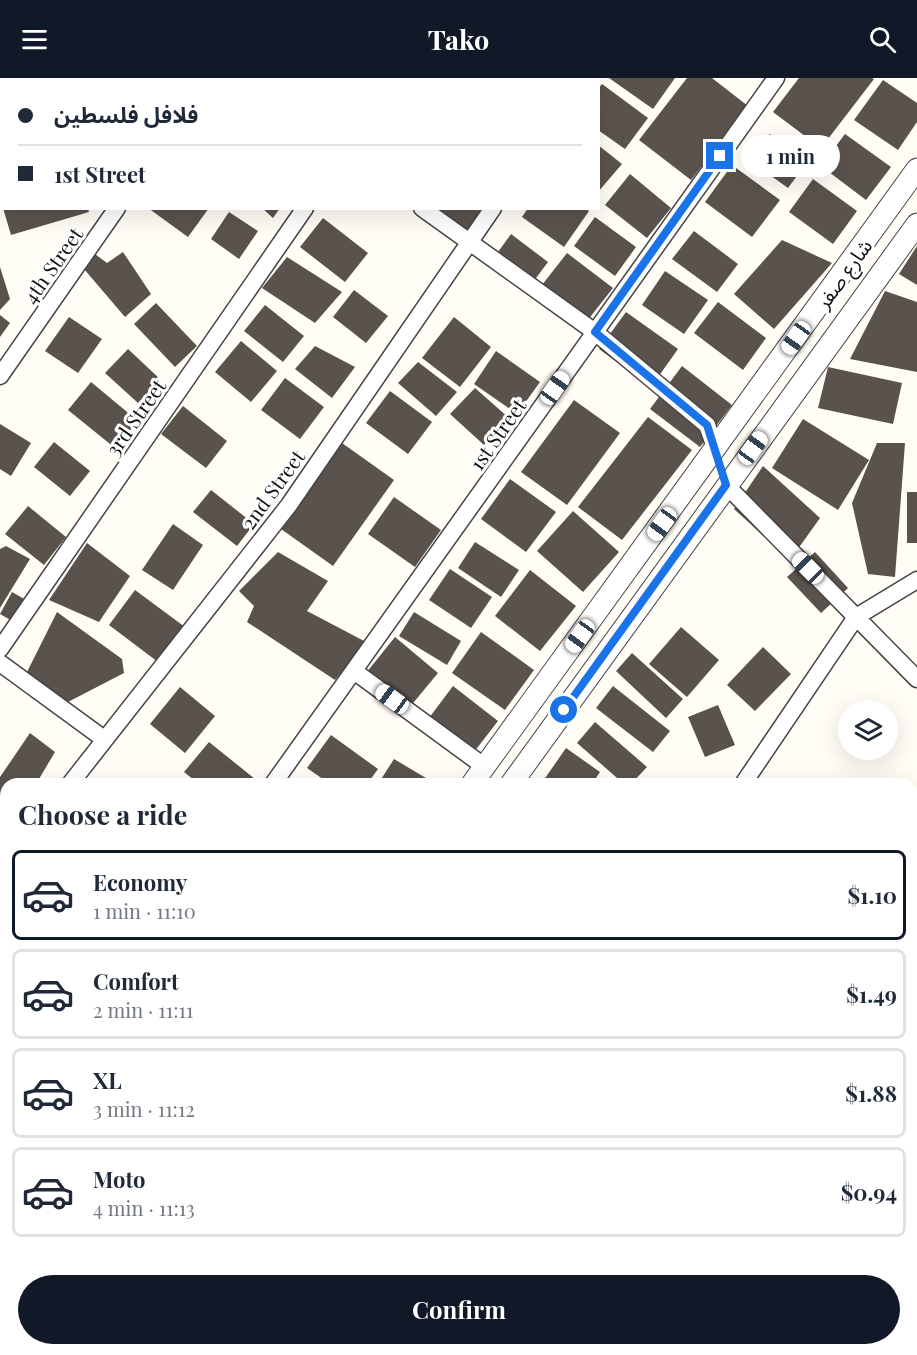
<!DOCTYPE html>
<meta charset="utf-8">
<style>
body{margin:0;font-family:"Playfair Display","Noto Sans Arabic",serif;background:#f6f6f7;color:#1f2937;height:100vh;display:flex;flex-direction:column;font-size:22px;white-space:nowrap}
*{box-sizing:border-box;margin:0}
p{font-size:20px;color:#747a83}
.icon{flex:none;width:33px;height:33px;fill:none;stroke:currentColor;stroke-width:2;stroke-linecap:round;stroke-linejoin:round}
.map{position:relative;flex:1;overflow:hidden}
.drawer{position:absolute;left:0px;top:700px;width:918px;height:578px;display:flex;flex-direction:column;background:#fff;border-radius:18px 18px 0 0;box-shadow:0 6px 24px #0002}
.drawer>*{flex:none}
.banner{position:absolute;left:0px;top:0px;width:600px;height:132px;box-shadow:0 6px 24px #0002;display:grid;align-content:center;height:132px;padding:0 18px;background:#fff}
.buttons{position:absolute;left:838px;top:622px;display:grid;gap:12px}
.buttons a{display:grid;place-items:center;width:60px;height:60px;border-radius:50%;background:#fff;box-shadow:0 6px 24px #0002;font-size:30px}
.end{position:absolute;width:27px;height:27px;margin:-14px;border:8px solid #1a73e8;background:#fff;box-shadow:0 0 0 3px #fff}
.from{border-radius:50%}
.bubble{position:absolute;height:42px;border-radius:21px;background:#fff;box-shadow:0 6px 24px #0002;font-size:20px;font-weight:700;line-height:42px;text-align:center}
.car{position:absolute;width:18px;height:36px;margin:-18px -9px;border-radius:8px;box-shadow:0 0 4px 2px #0007;background:linear-gradient(#fff 24%,#345 0 40%,#fff 0 76%,#345 0 86%,#fff 0)}
.banner b{display:flex;align-items:center;gap:21px;height:57px;font-size:22px}
.banner b+b{border-top:2px solid #e0e1e3}
.banner i{width:15px;height:15px;background:#1f2937}
ul{padding:0;list-style:none}
li{display:flex;align-items:center;gap:18px;height:90px;margin:0 12px 9px;padding:0 6px;border:3px solid #e0e1e3;border-radius:9px}
li div{flex:1}
li b{display:block;font-size:22px}
li em{font-style:normal;font-weight:700}
li.on{border-color:#111827}
li>.icon{width:54px;height:54px;stroke-width:1.5}
h2{padding:0 18px;font-size:27px;line-height:72px}
.cta{display:flex;gap:12px;margin-top:auto;padding:12px 18px}
.cta a{flex:1;height:69px;border-radius:36px;background:#111827;color:#fff;font-size:24px;font-weight:700;line-height:69px;text-align:center}
header{display:flex;justify-content:space-between;align-items:center;height:78px;padding:0 18px;background:#111827;color:#fff;font-size:27px;font-weight:700}
.map>svg:first-child{display:block}
.pitch{fill:#e6f2cf}
.building{fill:#5a524d}
.lines{fill:none;stroke-linecap:round;stroke-linejoin:round}
.service-casing{stroke:#444;stroke-width:10}
.minor-casing{stroke:#444;stroke-width:19}
.tertiary-casing{stroke:#444;stroke-width:23}
.secondary-casing{stroke:#333;stroke-width:26}
.service{stroke:#fff;stroke-width:8}
.minor{stroke:#fff;stroke-width:16}
.tertiary{stroke:#fff;stroke-width:21}
.secondary{stroke:#fff6b0;stroke-width:24}
.route{stroke:#1a73e8;stroke-width:8}
.labels{text-anchor:middle;dominant-baseline:central;stroke-width:6;stroke-linejoin:round;paint-order:stroke}
.street-label{font-size:20px;fill:#111;stroke:#fff}
</style>
<header><svg class="icon" aria-label="menu" viewBox="0 0 24 24"><path d="M4 6h16M4 12h16M4 18h16"/></svg>Tako<svg class="icon" aria-label="search" viewBox="0 0 24 24"><circle cx="10" cy="10" r="6"/><path d="M15 15l6 6"/></svg></header>
<div class="map">
<svg width="917" height="1277" viewBox="0 0 917 1277">
<rect width="100%" height="100%" fill="#fffdf5"/>
<path class="pitch" d="M0,1177L6,1180V1272H28L25,1277H0Z"/>
<path class="building" d="M609,0H675L653,31Z
M687,0H712L748,28L691,102L639,62Z
M799,0H872L874,1L821,70L773,34Z
M883,2L917,25V44L898,72L854,42Z
M602,6L648,40L625,71L598,52V11Z
M770,56L808,83L788,110L750,83Z
M845,56L891,89L866,122L821,88Z
M598,67L622,86L598,114Z
M732,87L780,122L752,159L705,124Z
M630,96L671,130L647,160L605,127Z
M813,101L857,133L833,166L789,134Z
M3,130H88L89,134L11,157Z
M148,130H209L188,159Z
M262,130H280L273,140Z
M411,130H486L459,167Z
M528,130H585L589,133L564,169L522,139Z
M229,134L258,153L239,181L211,161Z
M595,139L636,169L615,198L574,168Z
M323,140L368,175L345,204L300,169Z
M694,153L738,186L717,214L672,181Z
M511,156L548,184L527,212L490,185Z
M782,162L832,185L774,251L734,216Z
M917,168V207L899,196Z
M123,174L151,216L125,239L84,191L95,176L107,185Z
M567,175L613,210L587,243L542,207Z
M287,179L342,214L315,245L262,210Z
M0,189L10,221L0,232Z
M665,193L708,222L684,256L642,227Z
M354,212L388,238L366,265L333,239Z
M885,213L917,224V294L850,281Z
M718,224L766,260L743,292L694,255Z
M156,225L197,268L175,289L134,246Z
M265,227L304,258L283,284L244,253Z
M626,234L678,271L651,309L599,271Z
M0,237L10,245L0,259Z
M69,239L102,261L78,295L45,273Z
M454,239L491,269L460,309L422,280Z
M241,263L277,293L251,324L215,294Z
M315,268L355,289L332,320L295,291Z
M128,271L160,301L138,325L105,295Z
M496,273L540,304L517,336L474,306Z
M418,284L457,314L436,338L398,305Z
M682,288L732,327L700,369L650,331Z
M828,289L902,305L893,346L818,330Z
M285,300L324,329L300,361L261,332Z
M91,304L138,343L115,370L68,332Z
M475,310L509,340L484,367L450,336Z
M390,313L432,344L408,376L366,345Z
M574,322L620,355L567,427L521,394Z
M183,328L227,363L206,390L161,356Z
M648,339L692,372L622,462L578,429Z
M803,341L869,382L838,432L772,390Z
M0,346L31,365L11,398L0,391Z
M54,364L90,393L70,418L34,389Z
M342,365L394,402L333,488L281,451Z
M877,365H905L895,499L868,496L852,425Z
M763,388L820,440L790,482L734,431Z
M510,401L556,434L526,474L481,441Z
M211,412L254,446L237,468L193,434Z
M907,414H917V465H907Z
M394,419L441,452L415,489L368,456Z
M28,428L66,459L44,487L5,456Z
M573,433L619,474L583,514L537,473Z
M173,446L203,467L173,512L142,492Z
M475,464L519,492L501,519L458,490Z
M87,465L130,498L99,544L49,522Z
M6,468L30,481L0,530V471Z
M278,474L328,503L307,533L366,564L335,602L247,544L254,528L239,513Z
M815,474L848,510L821,535L787,499Z
M450,491L492,519L471,550L429,522Z
M530,492L576,528L540,573L495,538Z
M135,512L185,549L158,584L109,547Z
M12,514L26,522L14,544L0,536Z
M57,534L122,581L124,595L66,625L26,596Z
M414,534L461,563L447,587L399,558Z
M681,549L719,582L687,619L649,586Z
M481,554L534,592L505,632L452,595Z
M395,559L438,595L409,630L366,595Z
M763,569L791,596L755,633L727,607Z
M632,575L683,621L666,640L616,593Z
M453,608L498,643L474,674L429,640Z
M613,608L670,653L653,674L596,630Z
M180,609L215,638L185,675L150,646Z
M718,627L735,667L705,679L688,639Z
M595,644L647,689L631,706H624L577,665Z
M30,655L55,674L36,706H6V758L0,768V699Z
M331,657L378,691L367,706H330L307,690Z
M209,664L255,701L250,706H199L184,694Z
M566,670L600,694L592,706H541Z
M394,681L436,706H378Z
M917,720V755L912,759V724Z
M917,904V964L912,966V905Z
M6,965V987L0,982V972Z
M917,1103V1141L912,1143V1106Z
M917,1232V1277H878L875,1272H912V1235Z
M163,1272H207L206,1277H162Z
M244,1272H264L253,1277H246Z
M479,1272H515L505,1277H481Z
M554,1272H574L578,1277H547Z
M586,1272H628L631,1277H589Z
M678,1272H709L702,1277H681Z"/>
<g class="lines">
<g class="service-casing">
<path id="service" d="M0,911L6,903
M0,1099L6,1103
M0,1156L6,1159"/>
</g>
<g class="minor-casing">
<path id="minor" d="M245,0L247,2
M208,2L209,0
M396,2L397,0
M586,2L587,0
M0,6L2,4
M422,130L595,254L707,347L716,372
M0,298L117,130
M726,407L917,601
M0,571L305,130
M0,585L104,661
M354,593L485,689
M70,706L289,427L493,130
M273,706L776,0
M743,706L856,539L917,502
M912,984L917,994
M912,1159L917,1156
M665,1272L668,1277
M868,1272L871,1277
M116,1277L119,1272
M361,1277L368,1272
M724,1277L731,1272"/>
</g>
<g class="tertiary-casing">
<path id="tertiary" d="M472,706L917,91
M511,706L917,146"/>
</g>
<g class="secondary-casing">
<path id="secondary" d="M0,784L6,788
M0,834L6,839
M408,1272L412,1277
M449,1272L452,1277"/>
</g>
<use href="#service" class="service"/>
<use href="#minor" class="minor"/>
<use href="#tertiary" class="tertiary"/>
<use href="#secondary" class="secondary"/>
</g>
<g class="lines">
<path class="route" d="M564,632L726,407L707,347L595,254L720,78"/>
</g>
<g class="labels">
<g class="street-label">
<text transform="translate(52 187) rotate(-55)">4th Street</text>
<text transform="translate(843 195) rotate(-54)">شارع صفر</text>
<text transform="translate(135 339) rotate(-55)">3rd Street</text>
<text transform="translate(497 356) rotate(-55)">1st Street</text>
<text transform="translate(272 411) rotate(-54)">2nd Street</text>
</g>
</g>
</svg>
<div class="buttons">
<a><svg class="icon" aria-label="layers" viewBox="0 0 24 24"><path d="M12 4l9 5-9 5-9-5zM3 14l9 5 9-5"/></svg></a>
</div>
<i class="end from" style="left:564px;top:632px"></i>
<i class="end" style="left:720px;top:78px"></i>
<div class="bubble" style="left:741px;top:57px;width:99px">1 min</div>
<i class="car" style="left:796px;top:260px;rotate:215deg"></i>
<i class="car" style="left:555px;top:310px;rotate:35deg"></i>
<i class="car" style="left:753px;top:370px;rotate:36deg"></i>
<i class="car" style="left:662px;top:446px;rotate:216deg"></i>
<i class="car" style="left:808px;top:490px;rotate:315deg"></i>
<i class="car" style="left:580px;top:558px;rotate:216deg"></i>
<i class="car" style="left:392px;top:621px;rotate:306deg"></i>
<div class="banner">
<b><i class="from"></i>فلافل فلسطين</b>
<b><i></i>1st Street</b>
</div>
<section class="drawer">
<h2>Choose a ride</h2>
<ul>
<li class="on"><svg class="icon" aria-label="car" viewBox="0 0 24 24"><path d="M5 17H2v-5l4-1 3-4h7l3 4 3 1v5h-3M9 17h6M6 11h13"/><circle cx="7" cy="17" r="2"/><circle cx="17" cy="17" r="2"/></svg><div><b>Economy</b><p>1 min · 11:10</p></div><em>$1.10</em></li>
<li><svg class="icon" aria-label="car" viewBox="0 0 24 24"><path d="M5 17H2v-5l4-1 3-4h7l3 4 3 1v5h-3M9 17h6M6 11h13"/><circle cx="7" cy="17" r="2"/><circle cx="17" cy="17" r="2"/></svg><div><b>Comfort</b><p>2 min · 11:11</p></div><em>$1.49</em></li>
<li><svg class="icon" aria-label="car" viewBox="0 0 24 24"><path d="M5 17H2v-5l4-1 3-4h7l3 4 3 1v5h-3M9 17h6M6 11h13"/><circle cx="7" cy="17" r="2"/><circle cx="17" cy="17" r="2"/></svg><div><b>XL</b><p>3 min · 11:12</p></div><em>$1.88</em></li>
<li><svg class="icon" aria-label="car" viewBox="0 0 24 24"><path d="M5 17H2v-5l4-1 3-4h7l3 4 3 1v5h-3M9 17h6M6 11h13"/><circle cx="7" cy="17" r="2"/><circle cx="17" cy="17" r="2"/></svg><div><b>Moto</b><p>4 min · 11:13</p></div><em>$0.94</em></li>
</ul>
<div class="cta"><a>Confirm</a></div>
</section>
</div>
